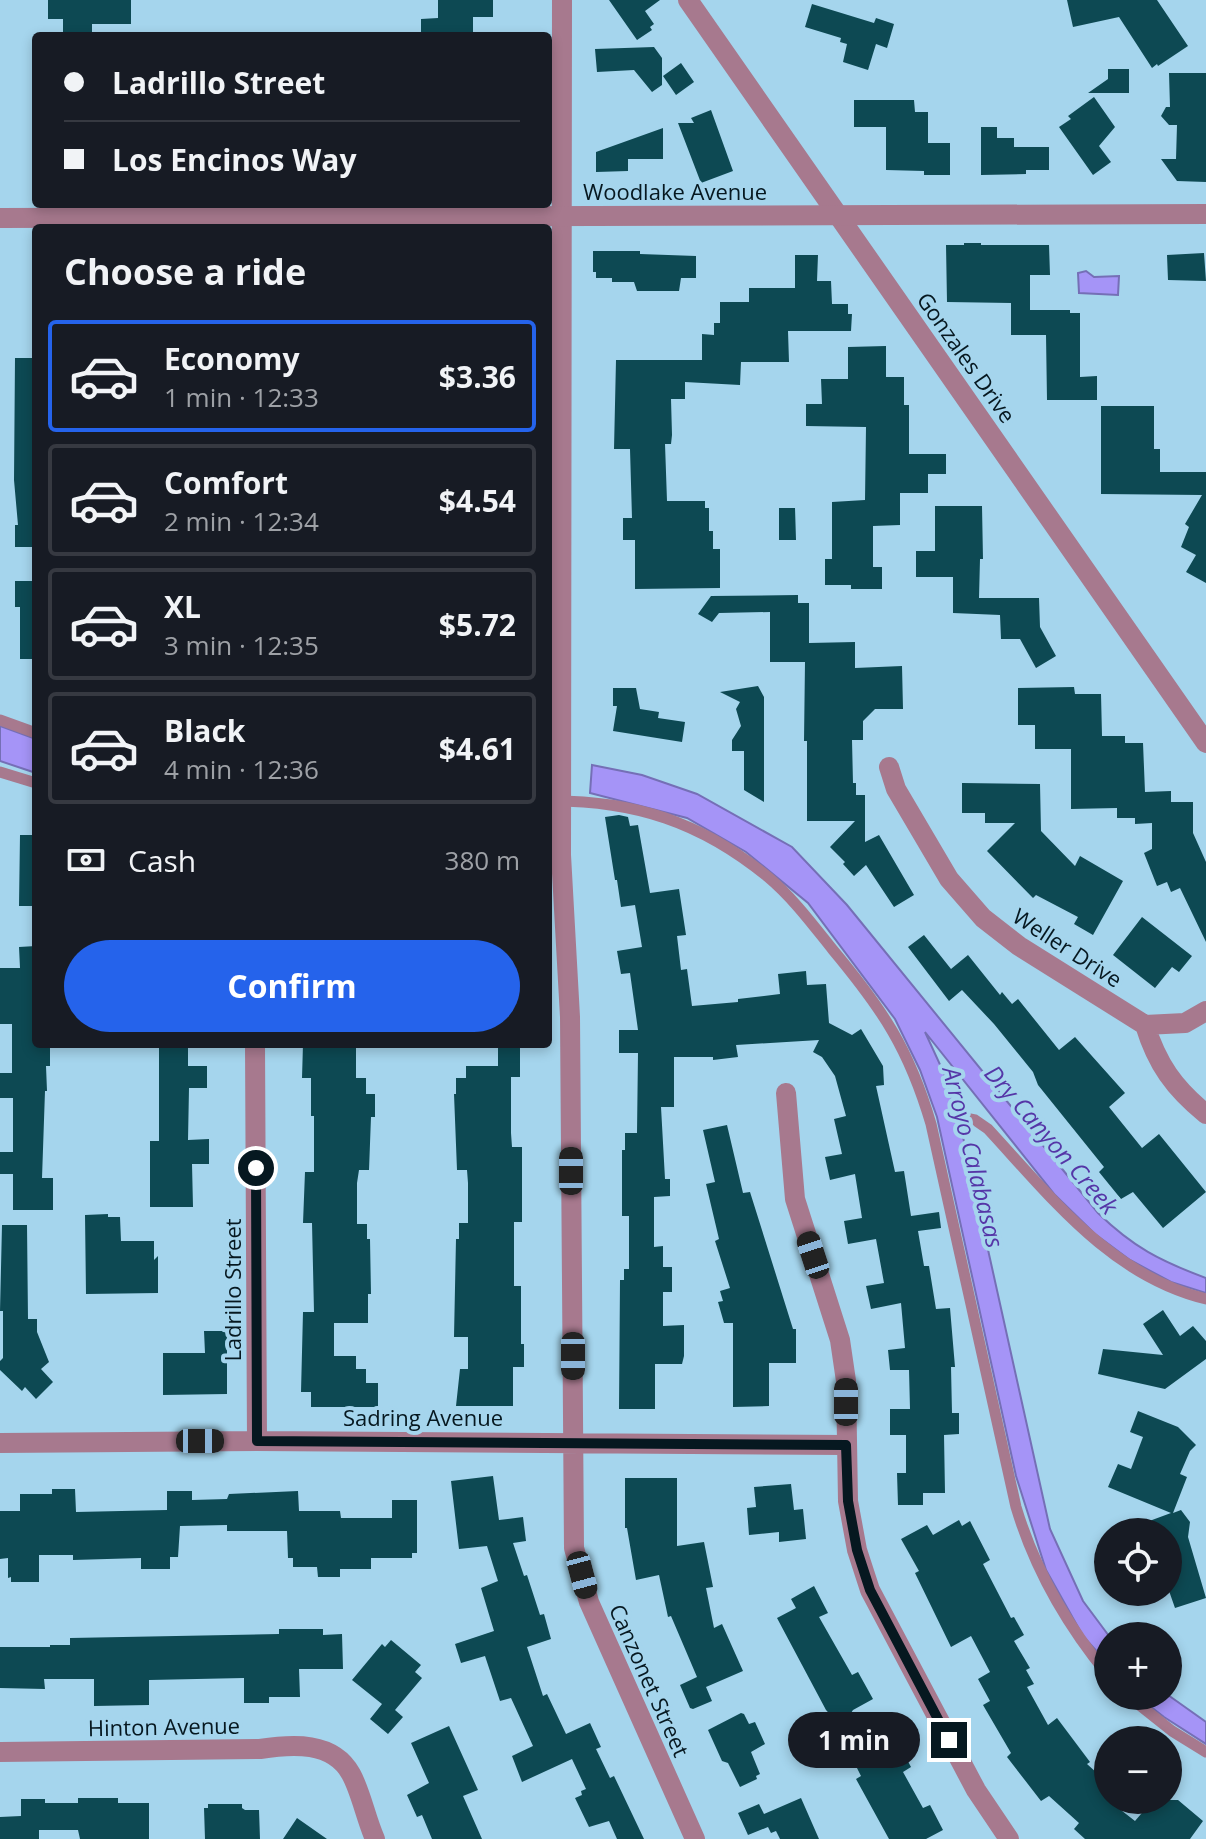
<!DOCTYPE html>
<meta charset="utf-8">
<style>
body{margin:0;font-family:"Open Sans",sans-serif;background:#242831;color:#f1f3f6;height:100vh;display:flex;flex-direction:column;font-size:30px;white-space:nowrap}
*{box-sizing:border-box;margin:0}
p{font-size:26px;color:#9ea1a6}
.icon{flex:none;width:44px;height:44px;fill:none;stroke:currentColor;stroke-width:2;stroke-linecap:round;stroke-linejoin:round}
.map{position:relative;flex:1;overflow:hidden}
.details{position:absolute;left:32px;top:224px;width:520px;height:824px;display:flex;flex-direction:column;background:#171b24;border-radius:8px;box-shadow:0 4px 12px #0003}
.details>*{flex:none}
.guide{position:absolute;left:32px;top:32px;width:520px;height:176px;border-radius:8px;box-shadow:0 4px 12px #0003;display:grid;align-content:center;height:176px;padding:0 32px;background:#171b24}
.controls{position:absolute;left:1094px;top:1518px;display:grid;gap:16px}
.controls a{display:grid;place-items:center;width:88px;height:88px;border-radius:50%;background:#171b24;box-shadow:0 4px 12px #0003;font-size:40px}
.end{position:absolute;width:36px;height:36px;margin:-18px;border:10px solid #061820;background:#fff;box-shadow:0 0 0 4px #fff}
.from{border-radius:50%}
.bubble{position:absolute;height:56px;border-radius:28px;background:#171b24;box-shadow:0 4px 12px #0003;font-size:26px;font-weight:700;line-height:56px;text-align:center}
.car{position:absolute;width:24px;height:48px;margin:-24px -12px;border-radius:10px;box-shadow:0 0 6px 2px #0007;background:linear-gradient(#222 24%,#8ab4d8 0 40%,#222 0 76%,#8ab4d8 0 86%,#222 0)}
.guide b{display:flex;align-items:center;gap:28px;height:76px;font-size:30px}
.guide b+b{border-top:2px solid #363941}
.guide i{width:20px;height:20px;background:#f1f3f6}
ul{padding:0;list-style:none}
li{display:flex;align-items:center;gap:24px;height:112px;margin:0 16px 12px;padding:0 16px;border:4px solid #363941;border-radius:8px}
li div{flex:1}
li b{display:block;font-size:30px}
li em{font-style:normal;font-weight:700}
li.active{border-color:#2563eb}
li>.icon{width:72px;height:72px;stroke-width:1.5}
h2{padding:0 32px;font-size:36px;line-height:96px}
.pay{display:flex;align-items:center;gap:20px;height:88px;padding:0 32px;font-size:30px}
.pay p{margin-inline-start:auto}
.button{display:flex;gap:16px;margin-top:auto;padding:16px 32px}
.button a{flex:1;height:92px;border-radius:48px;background:#2563eb;color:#fff;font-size:32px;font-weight:700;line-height:92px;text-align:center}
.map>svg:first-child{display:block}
.water{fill:#a594f7;stroke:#756fb6;stroke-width:2}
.building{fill:#0d4953}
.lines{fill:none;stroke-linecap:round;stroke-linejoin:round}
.service{stroke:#a7798e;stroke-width:11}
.minor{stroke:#a7798e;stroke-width:20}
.tertiary{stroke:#a7798e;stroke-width:20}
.route{stroke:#061820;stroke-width:10}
.labels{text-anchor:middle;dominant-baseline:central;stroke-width:8;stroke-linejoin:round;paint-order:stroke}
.street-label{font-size:22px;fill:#061820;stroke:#a5d5ed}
.water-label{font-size:24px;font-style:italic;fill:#5536a7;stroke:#a5d5ed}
</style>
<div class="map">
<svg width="1206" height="1839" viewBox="0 0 1206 1839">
<rect width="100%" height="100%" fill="#a5d5ed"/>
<path class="water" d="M1086,271L1094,277L1119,276L1118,295L1079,293L1078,273Z
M0,726L36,739V773L0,761Z
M592,765L642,775L697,794L792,847L847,905L1098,1213C1133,1247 1160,1261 1206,1278V1293L1171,1282L1130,1260L1095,1234L1055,1195L925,1032L943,1071L961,1128L1050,1529L1083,1601L1109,1636L1108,1664L1083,1636L1046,1570L1016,1476L937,1117L920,1070L895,1019L808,903L746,852L687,818L590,793Z
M1168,1695L1206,1722V1744L1164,1717L1137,1696Z"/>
<path class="building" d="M48,0H131V24H92V36H63V19H48Z
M438,0H493V17H473V36H421V19L438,18Z
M609,0H660L645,11L654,24L650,27L652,30L637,40Z
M1067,0H1157L1188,46L1158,66L1157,64L1152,68L1119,17L1073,27Z
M812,4L874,23L876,18L894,24L887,48L876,44L868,70L843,62L847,44L840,42L841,38L805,27Z
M654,47L662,58V85L652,92L634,70L597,72L595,49Z
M681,63L694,82L676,95L663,76Z
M1108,69H1129V93H1088L1108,79Z
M1169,73H1206V182L1177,181L1161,159H1176L1177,125H1169L1161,116L1166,107H1170Z
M1094,97L1115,127L1099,146L1111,162L1093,175L1059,127L1071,119L1068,116Z
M854,100H914L915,112H928V143H950V175H924V171L886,170V127H854Z
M711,110L733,171L701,183L678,123H694L691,118Z
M981,127H997V138H1014V147H1049V170H1026V174L981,175Z
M663,128V159H628V171L596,172V152Z
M964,243H981V245H1049L1050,275H1030V310H1070V313H1080V377L1097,376V400H1047L1046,335H1011V303L947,302L946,245H964Z
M593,251H640V254L696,256V278H681L679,291H637L634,282H612V278H596V272H593Z
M1204,253L1206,281L1168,280L1167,255Z
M795,255H818L817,281H831L832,304H848V314H852L851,331H788L789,362H741L740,385L685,382V399H671L672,435L671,444H665L667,501H705V508H709V531H713V549H720V588L635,589V540H623V518H632L630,449H614L616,360H702V334L714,335V323H720V302H749V288H795Z
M886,346V377H904V405H909V454H946V474H928V493H900V525L873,526V567H882V589H851V585H825V559H832V502L865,500L866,427L806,426V404H822L821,379H848V347Z
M15,358H36V547H15V525H18L14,480Z
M1101,406H1154V449H1160V472H1206V583L1186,572L1196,555L1181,547L1189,527L1185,524L1202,495L1101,494Z
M935,506H982L983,559H980L979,598H1039L1040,627L1056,656L1036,668L1020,639H1001L1000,615L953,613V577H916V551H935Z
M779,508H795L796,540H779Z
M15,581H36V659H20V607H15Z
M798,595V603H809V643L855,642V668L902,666L903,709H875L863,721V740H852L853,783H856V795H865V842L879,835L914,895L894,907L866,865L854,876L843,864L845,862L830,847L855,821H807V741H804L805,662H770V612L719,613L712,622L698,614L711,596Z
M758,686L764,697V802L744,790V751H732V740L741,726L736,709L740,702L720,692Z
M1074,687L1075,694H1101L1102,736H1125V743H1143L1145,792L1171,791V802H1193V833L1206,862V942L1180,888L1171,892L1167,882L1157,886L1144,853L1152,849V823L1135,824V818H1117V808L1071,809V749H1035V725H1018V688Z
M613,688H636L640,709L659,712L658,718L685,722L682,742L613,731L617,706H613Z
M962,783L1040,784L1041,831L1075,866L1080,856L1123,881L1093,935L1074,924L1078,917L1036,895L1033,898L987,851L1015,823H985V813H962Z
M619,815L628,817L630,826L638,825L650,893L679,889L686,935L677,936L681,970L687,969L692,1006L738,1002V999L780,994L778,974L806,971L807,985L826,984L829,1023L852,1035L861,1029L883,1066L884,1085L876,1086L895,1172L904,1171L911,1216L939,1212L941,1228L918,1231L924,1266H929L936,1309L950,1308L955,1367H951L952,1413H959V1434L944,1435L945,1493H923V1505H898L897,1473H906V1435H890V1409H910L909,1370H890L888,1350L905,1348L901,1303L871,1309L866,1286L884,1283L876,1239L848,1244L844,1221L862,1218L855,1174L830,1180L825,1157L842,1154L834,1119L846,1116L835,1076L822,1057L813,1052L819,1040L736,1045L738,1057L713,1060V1057H674V1107H661L665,1179H670V1196L654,1197V1247L663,1246V1267H672V1292H663V1326L684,1325V1356L682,1364H655V1409H619L620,1280H624V1269H629V1216H622V1150H625V1133H637L638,1053H619V1030H638L630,973L621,974L617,951L642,947L635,905L621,907L617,880H615L605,817Z
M20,835H36V906H19Z
M1142,917L1192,956L1179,972L1172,967L1155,988L1113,955Z
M924,935L951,969L968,955L1000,995L1002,992L1012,1004L1018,999L1059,1050L1075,1037L1125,1093L1109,1107L1142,1148L1159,1134L1206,1192L1163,1228L1133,1192L1121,1199L1099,1172L1104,1167L1038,1085L1033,1072L994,1024L962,990L949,1001L908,947Z
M36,946V1044H50V1066H46L47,1091H45L42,1178H53V1210H13V1174H0V1152H13V1098H0V1073H12V1024H0V968H20L19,947Z
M159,1044H188V1066H207V1088H189L188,1140L209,1139V1164H192L193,1207H150V1141H159Z
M303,1044H356V1078H366V1094H375V1117H371L369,1170H359L357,1183V1224H367V1239H370L371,1294H368V1323H334V1356H356V1369H366V1383H378V1407H311V1392H301L303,1312H314L312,1223H303L305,1172H314V1116H311V1078H302Z
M498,1044H520V1077H511V1133L512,1147H522V1222H514V1286H521V1344H524V1367H513V1406H456L460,1369H468V1337H454L456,1239H459V1223H468V1183L467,1170H457L454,1094H456V1078H466V1066H498Z
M727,1125L743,1193L750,1192L793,1329H796V1363H769V1406L733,1407V1323H724L718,1302L723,1301L720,1291L730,1288L715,1241L719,1239L706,1184L715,1182L703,1130Z
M108,1214V1217H120L121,1241H154V1260L158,1256V1293L86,1294L85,1215Z
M2,1225H27L28,1319H37V1332L49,1362L41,1369L53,1382L36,1399L25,1387L22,1391L0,1370V1361L3,1358V1311H0Z
M1163,1310L1180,1336L1193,1326L1206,1341V1359L1165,1389L1098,1374L1103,1349L1163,1355L1143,1324Z
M204,1331H227V1394L163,1395V1353H205Z
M1138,1411L1178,1427L1196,1445L1190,1451L1180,1474L1187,1477L1173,1513L1181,1510L1190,1522L1188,1537L1206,1598L1175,1608L1168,1588V1532H1125V1530L1171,1513L1108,1487L1118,1464L1131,1469L1143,1437L1130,1432Z
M493,1476L499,1520L523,1517L526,1541L513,1543L524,1576L527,1575L540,1615L544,1614L551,1639L527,1647L543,1696L547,1694L566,1734L590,1723L601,1747L596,1749L610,1778L614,1776L644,1839H617L609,1821L589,1827L575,1798L582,1795L581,1791L586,1789L572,1759L522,1782L512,1756L533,1746L511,1698L500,1701L485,1656L461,1663L455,1644L494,1631L481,1588L498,1581L487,1546L459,1549L451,1481Z
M625,1478H677V1546L704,1542L713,1587L706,1588L714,1628L722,1624L743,1671L706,1687L712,1701L693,1709L690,1708L680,1685L697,1677L671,1616L668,1617L659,1575L636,1580L627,1528H625Z
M791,1484L794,1510L803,1509L806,1539L779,1542V1532L749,1535L747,1508L756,1507L754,1487Z
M52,1489H75L76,1512L167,1510V1491H192V1500L227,1499L229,1494L298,1491L299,1511H340L341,1518H392V1500H417V1553H412V1558H371V1569H340V1577H318L317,1567H293V1558H288L287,1531H227V1525L180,1526L178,1557H170V1569H141V1558L73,1560V1555H39V1582H11V1577L8,1578V1558L0,1559V1511H20V1494H52Z
M959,1520L962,1526L970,1521L990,1560L983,1564L1011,1618L1014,1617L1024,1635L1014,1641L1030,1668L1026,1670L1034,1684L1027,1687L1048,1725L1057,1718L1090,1762L1087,1764L1108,1783V1800L1135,1821L1153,1800H1178L1203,1821L1190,1839H1085L1074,1829L1079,1823L1049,1796L1041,1801L1007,1757L1011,1753L983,1705L990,1701L978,1679L990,1672L971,1636L951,1647L915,1573L919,1571L901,1539L927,1525L933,1535Z
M814,1586L828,1613L819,1617L852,1675L858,1672L873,1699L853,1710L849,1716L837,1722L826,1710L777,1618L796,1608L791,1599Z
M279,1629H323V1635L342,1634L343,1669H299L300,1697H269V1703H244V1678L149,1680V1705L94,1706V1679H44L45,1689L0,1688V1647H50V1645H70V1638L279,1634Z
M391,1640L421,1665L415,1672L422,1678L395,1710L403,1717L388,1734L370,1719L382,1704L352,1680L382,1644L385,1647Z
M741,1713L744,1714L749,1724L755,1722L765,1744L751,1752L760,1774L756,1776L757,1779L740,1787L728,1763L722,1761L708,1730Z
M449,1726L478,1790L463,1796L482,1839H432L422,1815L417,1817L407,1795L429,1783L411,1743Z
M897,1741L911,1767L903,1772L923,1808L930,1805L943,1830L926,1839H889L856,1779L861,1776L855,1764Z
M78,1798H118V1803H149V1839H80L78,1830H39V1839H0V1817L21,1816V1799H45V1803H78Z
M801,1798L819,1839H780L776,1831L771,1833L768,1827L748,1835L738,1813L759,1804L764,1814Z
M208,1804H242V1808L245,1810H259L260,1839H205L204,1808H208Z
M297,1818L327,1839H283Z"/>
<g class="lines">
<path class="service" d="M0,720L36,733
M0,772L36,783
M548,801C634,800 701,822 768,877C793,898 813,925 833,950C883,1010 909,1049 931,1124L1016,1507C1035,1570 1066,1624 1108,1675
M960,1117L975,1120L988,1129C1051,1197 1111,1276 1206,1299
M1128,1696L1172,1731L1206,1752"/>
<path class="minor" d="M562,0L561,855L570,1017L574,1548L589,1602L695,1839
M688,0L1206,743
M889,767L896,789L949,879L983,918L1019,946L1145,1025L1185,1023L1206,1011
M1145,1025C1157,1064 1174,1088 1206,1114
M255,1044L257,1441
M786,1093L795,1199L840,1340L846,1381L848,1501L857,1550L870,1590L976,1790L1009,1839
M0,1443L257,1441L846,1445
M0,1752L260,1749C292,1744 333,1741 351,1774C361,1792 366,1819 375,1839"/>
<path class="tertiary" d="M0,218L1206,214"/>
</g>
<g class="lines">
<path class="route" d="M256,1168L257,1441L846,1445L848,1501L857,1550L870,1590L949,1740"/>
</g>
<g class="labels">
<g class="street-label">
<text x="675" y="191">Woodlake Avenue</text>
<text transform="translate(967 357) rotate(55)">Gonzales Drive</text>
<text transform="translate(1068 947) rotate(33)">Weller Drive</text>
<text transform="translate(232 1290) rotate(-90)">Ladrillo Street</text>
<text x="423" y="1417">Sadring Avenue</text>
<text transform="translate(650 1680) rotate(66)">Canzonet Street</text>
<text transform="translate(164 1726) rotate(-1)">Hinton Avenue</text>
</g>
<g class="water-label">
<text transform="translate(1052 1139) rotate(49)">Dry Canyon Creek</text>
<text transform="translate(974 1157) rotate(76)">Arroyo Calabasas</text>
</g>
</g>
</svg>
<div class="controls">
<a><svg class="icon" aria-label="locate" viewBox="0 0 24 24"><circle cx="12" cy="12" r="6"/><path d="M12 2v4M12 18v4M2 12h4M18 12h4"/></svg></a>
<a>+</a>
<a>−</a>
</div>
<i class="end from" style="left:256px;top:1168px"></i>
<i class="end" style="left:949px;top:1740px"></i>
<div class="bubble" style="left:788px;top:1712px;width:132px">1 min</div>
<i class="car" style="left:571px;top:1171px;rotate:0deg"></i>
<i class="car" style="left:813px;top:1255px;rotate:342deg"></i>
<i class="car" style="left:573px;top:1356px;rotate:180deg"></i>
<i class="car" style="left:846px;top:1402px;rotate:0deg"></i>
<i class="car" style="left:200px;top:1441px;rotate:90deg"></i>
<i class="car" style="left:582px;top:1575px;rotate:165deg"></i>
<div class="guide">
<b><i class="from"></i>Ladrillo Street</b>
<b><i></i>Los Encinos Way</b>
</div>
<section class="details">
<h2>Choose a ride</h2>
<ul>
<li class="active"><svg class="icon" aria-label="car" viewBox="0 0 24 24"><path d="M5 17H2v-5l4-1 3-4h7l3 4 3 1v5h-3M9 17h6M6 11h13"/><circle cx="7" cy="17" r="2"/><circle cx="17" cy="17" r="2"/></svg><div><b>Economy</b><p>1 min · 12:33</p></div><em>$3.36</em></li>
<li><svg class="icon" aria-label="car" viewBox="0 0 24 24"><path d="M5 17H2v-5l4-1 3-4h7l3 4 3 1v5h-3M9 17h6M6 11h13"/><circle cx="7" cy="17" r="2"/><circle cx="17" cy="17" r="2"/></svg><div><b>Comfort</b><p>2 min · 12:34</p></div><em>$4.54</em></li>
<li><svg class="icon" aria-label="car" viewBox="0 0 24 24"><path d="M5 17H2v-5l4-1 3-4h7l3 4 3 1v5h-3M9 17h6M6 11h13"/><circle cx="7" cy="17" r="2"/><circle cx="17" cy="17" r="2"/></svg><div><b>XL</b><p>3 min · 12:35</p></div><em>$5.72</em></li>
<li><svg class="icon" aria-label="car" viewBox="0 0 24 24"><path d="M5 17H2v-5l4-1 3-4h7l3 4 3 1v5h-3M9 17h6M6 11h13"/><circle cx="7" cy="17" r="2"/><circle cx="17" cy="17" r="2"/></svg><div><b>Black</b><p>4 min · 12:36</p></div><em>$4.61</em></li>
</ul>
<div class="pay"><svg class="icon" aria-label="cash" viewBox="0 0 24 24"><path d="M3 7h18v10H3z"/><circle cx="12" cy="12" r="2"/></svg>Cash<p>380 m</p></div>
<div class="button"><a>Confirm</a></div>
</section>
</div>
